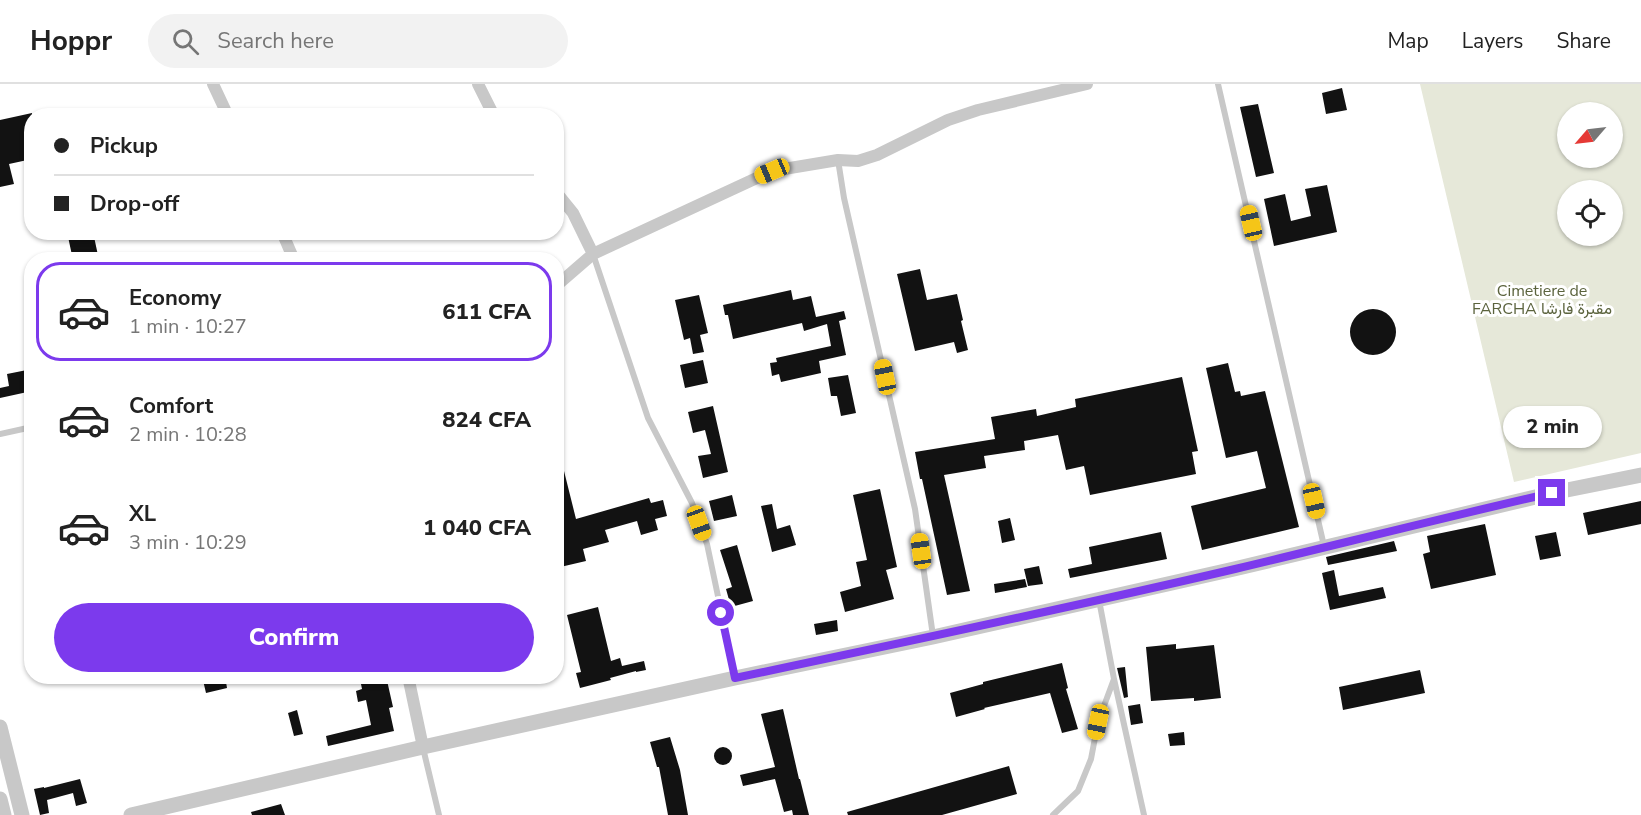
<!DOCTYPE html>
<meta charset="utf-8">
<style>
body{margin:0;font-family:"Nunito Sans",Vazirmatn,sans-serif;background:#f2f2f2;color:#222;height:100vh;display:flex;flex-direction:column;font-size:22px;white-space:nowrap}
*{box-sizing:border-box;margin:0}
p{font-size:20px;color:#767676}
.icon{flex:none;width:33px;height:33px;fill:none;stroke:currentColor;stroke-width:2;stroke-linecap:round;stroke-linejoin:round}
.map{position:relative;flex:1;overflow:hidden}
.drawer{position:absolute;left:24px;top:168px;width:540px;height:432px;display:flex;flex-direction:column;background:#fff;border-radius:24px;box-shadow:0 2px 4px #0004}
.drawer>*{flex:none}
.banner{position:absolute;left:24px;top:24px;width:540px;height:132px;border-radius:24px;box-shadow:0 2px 4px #0004;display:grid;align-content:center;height:132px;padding:0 30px;background:#fff}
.needle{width:39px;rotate:242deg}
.fabs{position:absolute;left:1557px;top:18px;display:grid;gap:12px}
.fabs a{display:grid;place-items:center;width:66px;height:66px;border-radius:50%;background:#fff;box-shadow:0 2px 4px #0004;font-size:30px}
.end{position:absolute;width:27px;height:27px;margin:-14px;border:8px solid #7c3aed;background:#fff;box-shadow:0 0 0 3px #fff}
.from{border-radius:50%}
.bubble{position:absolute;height:42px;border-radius:21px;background:#fff;box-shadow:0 2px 4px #0004;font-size:20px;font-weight:800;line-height:42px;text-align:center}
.car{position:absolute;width:18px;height:36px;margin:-18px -9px;border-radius:8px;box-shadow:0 0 4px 2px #0007;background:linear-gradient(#f5c518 24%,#345 0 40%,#f5c518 0 76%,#345 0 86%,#f5c518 0)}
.banner b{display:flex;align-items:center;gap:21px;height:57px;font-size:22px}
.banner b+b{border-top:2px solid #e0e0e0}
.banner i{width:15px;height:15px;background:#222}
ul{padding:10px 0 0;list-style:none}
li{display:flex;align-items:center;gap:18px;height:99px;margin:0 12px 9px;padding:0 18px;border:3px solid transparent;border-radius:24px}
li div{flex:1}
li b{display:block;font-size:22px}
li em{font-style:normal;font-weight:800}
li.on{border-color:#7c3aed}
li>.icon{width:54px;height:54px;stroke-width:1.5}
.action{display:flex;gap:12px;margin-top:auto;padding:12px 30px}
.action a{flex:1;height:69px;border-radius:36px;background:#7c3aed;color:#fff;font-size:24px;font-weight:800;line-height:69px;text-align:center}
header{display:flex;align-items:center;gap:36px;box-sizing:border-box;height:84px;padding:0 30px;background:#fff;border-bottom:2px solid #e0e0e0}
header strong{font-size:28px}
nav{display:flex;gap:33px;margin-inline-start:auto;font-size:21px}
.search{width:420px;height:54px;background:#f2f2f2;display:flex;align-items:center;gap:15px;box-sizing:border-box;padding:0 21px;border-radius:33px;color:#767676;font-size:22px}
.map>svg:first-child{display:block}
.green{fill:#e6e8d9;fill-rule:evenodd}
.building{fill:#121212}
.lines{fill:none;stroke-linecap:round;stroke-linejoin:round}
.service{stroke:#c8c8c8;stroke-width:6}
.minor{stroke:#c8c8c8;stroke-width:12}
.tertiary{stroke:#c8c8c8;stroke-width:15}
.route{stroke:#7c3aed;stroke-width:8}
.labels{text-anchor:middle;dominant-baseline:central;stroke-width:6;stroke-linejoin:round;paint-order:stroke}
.park-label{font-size:16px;fill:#5b633d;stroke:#fff}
</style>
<header>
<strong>Hoppr</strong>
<div class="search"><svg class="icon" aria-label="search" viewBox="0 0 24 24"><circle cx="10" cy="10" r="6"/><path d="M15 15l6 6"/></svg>Search here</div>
<nav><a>Map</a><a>Layers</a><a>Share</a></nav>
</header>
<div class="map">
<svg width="1641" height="731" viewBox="0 0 1641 731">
<rect width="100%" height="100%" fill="#fff"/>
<path class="green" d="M1420,0H1641V369L1514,398ZM1568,28H1612V74H1568ZM1568,106H1612V152H1568Z"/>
<path class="building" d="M1342,4L1347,26L1326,30L1322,9Z
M1258,20L1274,89L1256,93L1240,23Z
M32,29V75L9,80L14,100L0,103V36Z
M1327,101L1337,148L1274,162L1264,115L1285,110L1291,137L1311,132L1305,105Z
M67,148H93L99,176H73Z
M920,185L927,216L957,210L963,236L961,237L968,266L957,269L954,258L915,267L897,190Z
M791,206L793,216L811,212L816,233L844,227L846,235L839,237L846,271L819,277L821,289L781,298L779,290L772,292L770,279L777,278L776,274L831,262L827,240L804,247L802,239L733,255L728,231H725L723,221Z
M699,211L708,249L700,251L704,268L693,270L690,254L684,256L675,216Z
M1350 248a23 23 0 1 1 46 0a23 23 0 1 1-46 0Z
M703,276L708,299L685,304L680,281Z
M1228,279L1235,308L1240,307L1241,312L1265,307L1299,443L1202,466L1191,422L1266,404L1257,367L1226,374L1206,284Z
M32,285V307L0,314V304L9,302L7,290Z
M848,291L856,329L841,332L837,312H831L828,294Z
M1182,293L1198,367L1192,368L1196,390L1090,411L1084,382L1066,386L1058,351L1024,357L1025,366L984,372L986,384L944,391L970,507L947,511L922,395H920L915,368L995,355L991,333L1036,325L1037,332L1076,323L1075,315Z
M713,322L728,388L703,394L698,372L711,370L705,346L693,349L688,328Z
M556,371H560L576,435L649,414L651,419L663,416L667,432L655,435L658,446L641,451L637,437L605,446L609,458L583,465L586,477L556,484Z
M880,405L897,483L886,486L894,515L845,528L840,508L861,502L856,478L867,476L853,411Z
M732,411L737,432L714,437L709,417Z
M1641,417V440L1588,451L1583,429Z
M772,420L777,445L790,441L796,461L772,468L761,422Z
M1010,434L1015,456L1002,459L998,437Z
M1485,440L1496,491L1431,505L1423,470L1430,468L1427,452Z
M1161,448L1167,475L1070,494L1068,485L1092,480L1089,463Z
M1556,448L1561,472L1540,476L1535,452Z
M1394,457L1397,467L1328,481L1326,473Z
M737,461L753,517L731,523L726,505L732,503L720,466Z
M1039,482L1043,500L1028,502L1024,485Z
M1334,486L1339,512L1383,503L1386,514L1330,526L1322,489Z
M1025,495L1027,503L995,509L994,500Z
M598,523L611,577L620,574L622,582L644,577L646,586L636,588V587L610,594L611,596L580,604L576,589L581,588L567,531Z
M837,536L838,547L816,551L814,540Z
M1176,560V565L1214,561L1221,614L1194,617V614L1151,617L1146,563Z
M1062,579L1068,604L1066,605L1078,645L1062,649L1050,609L984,624L985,625L956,633L950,609L983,600V598Z
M1125,583L1128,613L1124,614L1117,584Z
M1420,586L1425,609L1343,626L1339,603Z
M202,592H225L227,604L206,609Z
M370,592H386L393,623L389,624L394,647L328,662L326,652L371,641L366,616L358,618L356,607L362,605L360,595Z
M1140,620L1143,639L1131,641L1128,622Z
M783,625L799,695H800L809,731H793L792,726L784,728L775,695L743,702L740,691L775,683L761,630Z
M297,626L303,650L294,652L288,629Z
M1184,648L1185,661L1170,662L1168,650Z
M670,653L680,686L688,731H668L659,683H657L650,658Z
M714 672a9 9 0 1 1 18 0a9 9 0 1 1-18 0Z
M1009,682L1017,710L942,731H848L847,728Z
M80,695L87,719L76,722L73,709L47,716L49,729L40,731L34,705L44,703V704Z
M281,720L285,731H252L251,728Z"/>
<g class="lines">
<path class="service" d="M1218,0L1324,462
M838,76L844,114L915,425L933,552
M593,170L648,334L692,419L707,460L735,593
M0,350L32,343
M1099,516L1114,595L1144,731
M423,664L439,731
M1053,731L1078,707L1091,675L1098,638L1114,595"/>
<path class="minor" d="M213,0L228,32
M478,0L494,32
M556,108L573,129L593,170
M282,148L294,176
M556,202L593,170L772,87L838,76L858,77L877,71L948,36L978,26L1087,0
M408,592L423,663"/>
<path class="tertiary" d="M0,643L22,731
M0,715L4,731
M131,731L423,663L735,594L933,553L1070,522L1234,485L1552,409L1641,391"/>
</g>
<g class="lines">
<path class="route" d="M721,529L735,594C902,559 1069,524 1235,485C1340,460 1446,433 1552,409"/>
</g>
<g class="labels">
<g class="park-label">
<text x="1542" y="207">Cimetiere de<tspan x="1542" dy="18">FARCHA مقبرة فارشا</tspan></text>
</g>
</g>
</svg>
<div class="fabs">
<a><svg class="needle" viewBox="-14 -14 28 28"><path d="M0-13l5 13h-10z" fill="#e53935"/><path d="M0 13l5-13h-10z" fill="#767676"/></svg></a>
<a><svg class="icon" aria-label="locate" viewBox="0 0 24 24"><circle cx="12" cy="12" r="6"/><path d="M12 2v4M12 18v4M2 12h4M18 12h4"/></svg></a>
</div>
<i class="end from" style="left:721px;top:529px"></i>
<i class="end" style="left:1552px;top:409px"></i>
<div class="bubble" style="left:1503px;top:322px;width:99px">2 min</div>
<i class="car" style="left:772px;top:87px;rotate:247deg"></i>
<i class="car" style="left:1251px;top:139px;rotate:347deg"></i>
<i class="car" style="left:885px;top:293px;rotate:348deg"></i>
<i class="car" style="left:1314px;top:417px;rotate:167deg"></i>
<i class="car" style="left:699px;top:439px;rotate:160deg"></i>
<i class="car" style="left:921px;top:467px;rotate:352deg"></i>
<i class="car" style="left:1098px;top:638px;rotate:192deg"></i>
<div class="banner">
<b><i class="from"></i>Pickup</b>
<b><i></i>Drop-off</b>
</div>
<section class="drawer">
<ul>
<li class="on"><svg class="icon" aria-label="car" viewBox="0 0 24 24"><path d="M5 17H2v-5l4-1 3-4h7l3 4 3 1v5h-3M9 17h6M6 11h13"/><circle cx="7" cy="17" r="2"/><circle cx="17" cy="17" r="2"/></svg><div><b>Economy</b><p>1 min · 10:27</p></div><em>611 CFA</em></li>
<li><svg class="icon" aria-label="car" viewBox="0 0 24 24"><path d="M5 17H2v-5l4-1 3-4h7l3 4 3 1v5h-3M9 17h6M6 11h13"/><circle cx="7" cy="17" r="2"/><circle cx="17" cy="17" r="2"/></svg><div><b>Comfort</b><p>2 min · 10:28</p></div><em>824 CFA</em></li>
<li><svg class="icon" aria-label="car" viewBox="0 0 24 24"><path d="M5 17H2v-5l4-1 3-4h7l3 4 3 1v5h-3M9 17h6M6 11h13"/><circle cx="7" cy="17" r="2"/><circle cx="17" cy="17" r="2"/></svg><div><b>XL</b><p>3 min · 10:29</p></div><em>1 040 CFA</em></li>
</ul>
<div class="action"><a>Confirm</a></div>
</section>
</div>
